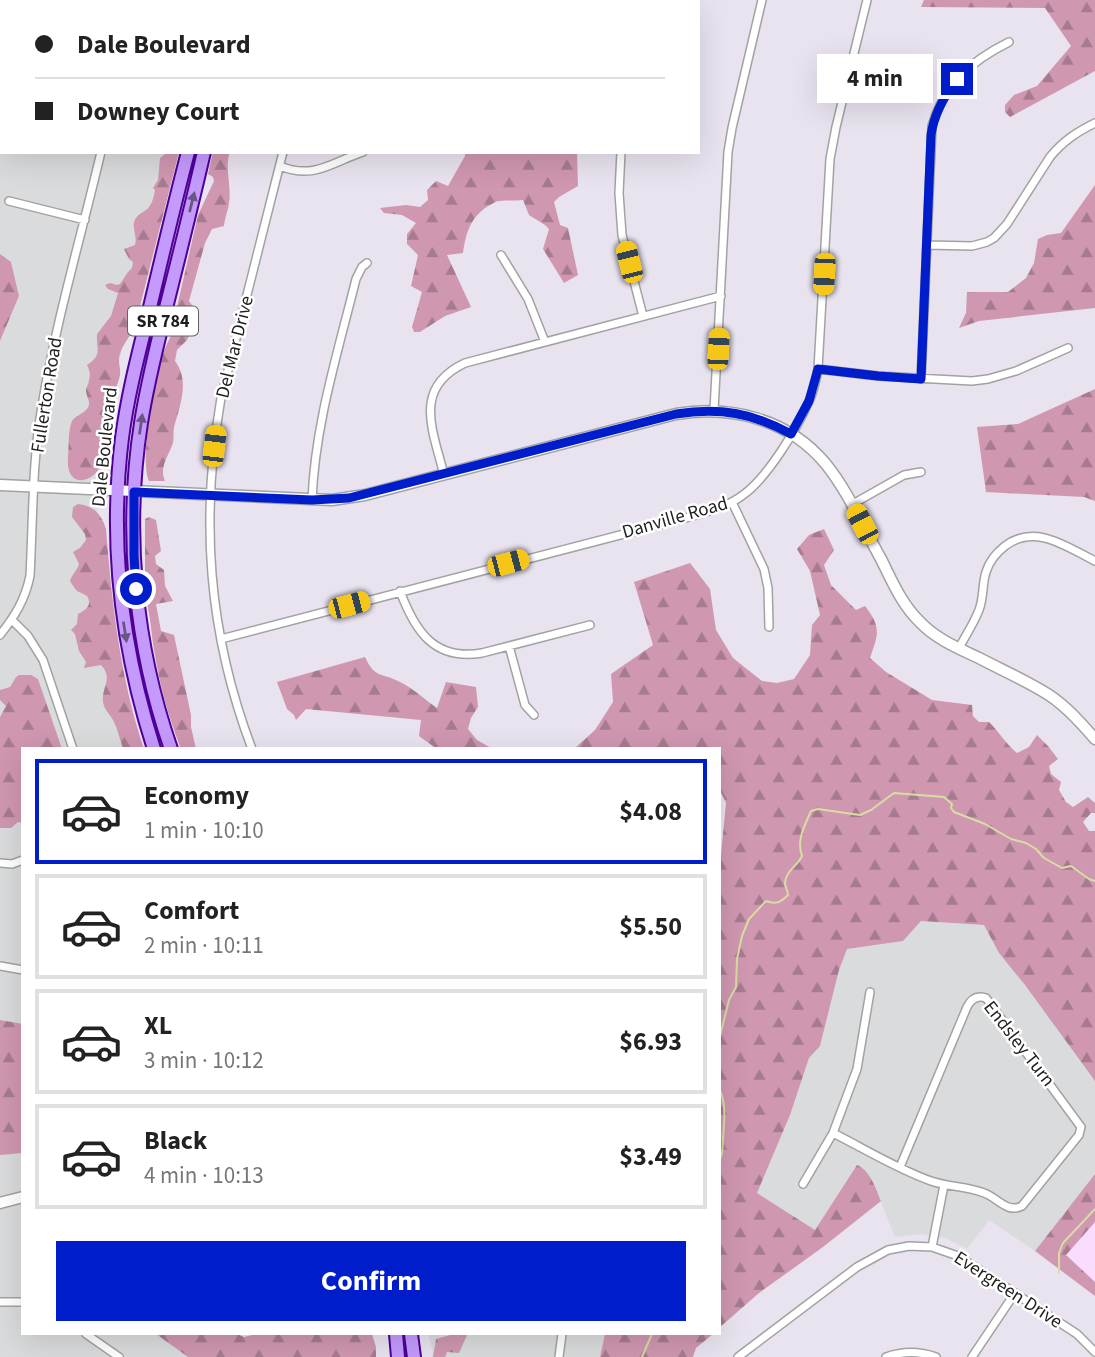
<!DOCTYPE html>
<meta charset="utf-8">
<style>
body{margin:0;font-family:"Source Sans 3",sans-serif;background:#f6f6f6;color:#222;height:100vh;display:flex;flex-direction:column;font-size:26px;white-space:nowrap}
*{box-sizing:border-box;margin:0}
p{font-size:23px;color:#767676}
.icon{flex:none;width:38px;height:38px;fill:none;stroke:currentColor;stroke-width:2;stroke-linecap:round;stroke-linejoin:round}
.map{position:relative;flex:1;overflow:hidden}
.side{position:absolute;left:21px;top:747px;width:700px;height:588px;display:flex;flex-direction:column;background:#fff;border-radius:0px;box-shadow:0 7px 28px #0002}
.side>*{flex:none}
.hud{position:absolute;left:0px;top:0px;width:700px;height:154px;box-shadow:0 7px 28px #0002;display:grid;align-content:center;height:154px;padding:0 35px;background:#fff}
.end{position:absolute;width:32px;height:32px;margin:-16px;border:9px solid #001dcb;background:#fff;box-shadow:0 0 0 4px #fff}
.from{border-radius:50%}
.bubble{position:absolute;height:49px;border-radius:0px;background:#fff;box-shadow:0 7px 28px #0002;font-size:23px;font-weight:700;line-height:49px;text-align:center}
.car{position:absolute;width:21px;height:42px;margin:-21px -10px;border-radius:9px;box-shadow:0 0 5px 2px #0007;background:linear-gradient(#f5c518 24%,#345 0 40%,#f5c518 0 76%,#345 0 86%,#f5c518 0)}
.hud b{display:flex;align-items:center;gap:24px;height:66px;font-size:26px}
.hud b+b{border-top:2px solid #e0e0e0}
.hud i{width:18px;height:18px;background:#222}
ul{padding:12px 0 0;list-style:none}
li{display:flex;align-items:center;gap:21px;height:105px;margin:0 14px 10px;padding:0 21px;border:4px solid #e0e0e0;border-radius:0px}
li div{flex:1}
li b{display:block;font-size:26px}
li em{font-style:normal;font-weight:700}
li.active{border-color:#001dcb}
li>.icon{width:63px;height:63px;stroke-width:1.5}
.action{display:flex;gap:14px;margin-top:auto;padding:14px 35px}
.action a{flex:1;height:80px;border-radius:0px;background:#001dcb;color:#fff;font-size:28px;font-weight:700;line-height:80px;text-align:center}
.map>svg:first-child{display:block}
.residential{fill:#dadbdc}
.education{fill:#fadcff}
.forest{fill:url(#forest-firs)}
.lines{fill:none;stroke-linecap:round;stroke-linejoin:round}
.stream{stroke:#d8dda3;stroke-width:2}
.minor-casing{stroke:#a2a2a2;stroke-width:10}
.tertiary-casing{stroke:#a2a2a2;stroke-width:13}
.primary-casing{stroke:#4f0097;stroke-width:16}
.minor{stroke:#fff;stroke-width:7}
.tertiary{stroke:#fff;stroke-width:10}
.primary{stroke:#c49afd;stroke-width:12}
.oneway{fill:#695682}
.route{stroke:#001dcb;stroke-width:9}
.labels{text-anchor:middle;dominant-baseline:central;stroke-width:5;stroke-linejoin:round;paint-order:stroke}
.shield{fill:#fff;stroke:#626262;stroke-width:2}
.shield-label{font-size:18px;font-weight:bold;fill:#1e1e1e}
.street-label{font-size:19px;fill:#1e1e1e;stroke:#fff}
</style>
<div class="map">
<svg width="1095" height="1357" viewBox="0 0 1095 1357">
<defs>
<pattern id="forest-firs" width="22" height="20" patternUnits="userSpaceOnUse" patternTransform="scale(1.75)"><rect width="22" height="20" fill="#cf97b0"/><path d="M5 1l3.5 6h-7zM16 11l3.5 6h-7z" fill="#a77b8f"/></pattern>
</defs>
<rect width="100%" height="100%" fill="#e9e3ef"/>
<path class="residential" d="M13,0H181L191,2H8Z
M0,149H2V152H171L107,410L97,511L101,618L136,749H23V1105L0,1102V341L19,296L11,262L0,254Z
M921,921L984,925L999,953L1025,985L1095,1081V1174L1035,1251L989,1220L967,1249L945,1238L922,1234L895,1237L875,1187L857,1165L815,1230L757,1193L790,1115L809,1058L820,1046L839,970L847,949L903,941Z
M23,1153V1334H156L188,1357H0V1155Z
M428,1334H605L600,1357H432L433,1352Z"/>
<path class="education" d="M1095,1222V1282L1066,1255Z"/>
<path class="forest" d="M924,0H1095V71L1010,117L1005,112V105L1014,95L1037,86L1071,46L1045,8L921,7Z
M167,152H179L135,326C131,336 123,343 120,354C117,361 121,367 120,375C118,385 112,396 111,406C110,423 110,442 104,459C96,484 65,491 68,457C69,446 68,434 71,424C73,416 80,416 86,410C93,403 86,398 86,390C86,387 89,384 89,380C91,374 89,370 87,365C103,355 96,349 97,334L111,316L118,293L108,289L105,285L110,283L117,285L120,284L128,272L132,268L133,262L129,259L124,249L135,245C138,236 130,226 136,218C139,213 146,211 149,207C153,202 154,195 155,190L153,188L158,180L160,158Z
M213,152H230C224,167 232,186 229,203C228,211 225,217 224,226L212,229L205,243L189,301L199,315L187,340L177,350L175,361C190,381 180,405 174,427C173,432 174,438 173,443C168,457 159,467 165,481H149C139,460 155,381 162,357C166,344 174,330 181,318L182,311L177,307L198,215L214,181L213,177L208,174Z
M465,152H577L578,186L559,197L554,202L560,225L568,228L578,275L564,283L543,249L549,229L545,225L529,215L523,200C515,201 508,200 500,201C496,201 494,203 490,205C471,216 466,232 463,253L447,255L471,307L445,316L420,332H414L412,327L422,292L411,286L418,255L407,244V234L416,223L402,215L384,213L380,208L406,205L420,207L428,200L427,190L436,181L448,186L465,156Z
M1095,185V308L979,321L959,328L966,313L967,292H1008L1026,278L1034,263L1038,239L1047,235L1061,233Z
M0,254L11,262L19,296L0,341Z
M1095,389V501L1084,497L986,492L977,427L1018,424Z
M78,504C93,505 102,515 106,529C112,604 120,677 144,749H123C120,740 118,730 114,722C111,715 104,710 103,702C101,687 114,679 101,665L84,668L86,662L79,651L75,634L71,630L77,624L78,614C85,611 93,605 87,596C86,595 79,592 77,591C74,588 72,584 70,581C72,574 77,571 79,564L73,552L80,548L86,540L85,534L72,517L73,507Z
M149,517L156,520L161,551L155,556L156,564L164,570L165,586L173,601L156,604L161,631L174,635L191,715V727L196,749H181C169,718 160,687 155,655C151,635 151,615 145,596V519Z
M824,529L834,550L824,565L831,585L856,610L865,606C882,628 878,634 870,658L886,672L932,700L972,705L973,716L979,722H989C999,732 1006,744 1017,753L1029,747L1037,735L1048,746L1058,759L1049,766L1051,774L1061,782L1059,790L1066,802L1073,807L1088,797L1095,803V813H1091L1083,822L1089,831H1095V1081L1025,985L999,953L984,925L921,921L903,941L847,949L839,970L820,1046L809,1058L790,1115L757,1193L815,1230L857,1165C870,1170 876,1189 881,1201L823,1247L759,1293L719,1328V876L726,803L719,788V749H574L595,730L613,702L611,674L653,645L634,582L690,563L710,589L716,630L733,658L762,681L777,683L794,679L810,655L812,625L820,615L810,571L797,549L809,535Z
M365,657C375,679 381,672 400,682C413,688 425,700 437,708L446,682L476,687L478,707L471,718L468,729L477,740L493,749H437L419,736L421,720L306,709L296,720L294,715L287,709L277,682Z
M19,675H31L38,679L62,749H23V823L18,822L11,828H0V717L6,706L0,700V690L10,687L16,677Z
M0,1020L23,1024V1153L0,1155Z
M1095,1174V1222L1066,1255L1095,1282V1296L1035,1251Z
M156,1334H237L244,1337L256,1334H372L376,1347V1357H188Z
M454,1334H472L467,1335L459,1353L447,1352L445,1357H433L436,1339Z
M605,1334H713L696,1348L693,1357H600Z"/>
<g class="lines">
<path class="stream" d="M571,2L572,0
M0,121L2,122
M719,1040L729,1000L736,987L737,959L742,936L749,919L766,901C776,905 781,902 788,895C788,891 785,887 785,883C785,872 798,865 802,856C796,840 805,825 811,811L818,809L860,815L871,810L894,793L944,797L952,804L951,808L954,812L985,824L1011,839L1026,843L1036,849L1044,858L1062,868L1071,866L1089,879L1095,881
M719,1088C727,1104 724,1122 723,1139C722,1148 724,1153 719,1161
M1059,1273V1253L1063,1243L1095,1209
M642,1357L652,1334"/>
<g class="minor-casing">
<path id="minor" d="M320,2V0
M481,2L482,0
M657,2V0
M621,152L619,193L622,235L643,316
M280,166C314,180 332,162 363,152
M9,201L85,220
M927,245L972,246L987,242L994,238L1007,224L1050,157C1063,141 1077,132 1095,123
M501,255L528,299L545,342
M818,369L878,376L972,381L988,379L1016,371L1068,348
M921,379L932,126C944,84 971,61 1009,42
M714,410L728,152L732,128L762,0
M444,475C433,430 412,388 465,363L721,296
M312,500C315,424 338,352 356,279L362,267L367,263
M732,502L764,569L768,588L769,627
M851,505L904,475L921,472
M400,591C415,631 434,661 482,653L590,625
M12,620L28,636L43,660L73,749
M0,635C15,616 25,600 30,576C33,520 32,462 42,406C56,321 81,237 101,152
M221,639L697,515C713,510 730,505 743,495C767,478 797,429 809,401C814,391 816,380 818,369L830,159L836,127L867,0
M509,646L525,705L534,715
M959,648C966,635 974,623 979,610C984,597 982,584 986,572C989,562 996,553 1005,546C1035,523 1067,547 1095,561
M252,749C208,633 200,520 221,398L283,152
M0,863L12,864L23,860
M0,966L23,970
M833,1133C865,1149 897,1169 931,1181C948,1187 967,1186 984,1193C997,1197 1007,1214 1022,1206L1079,1135L1081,1127L986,998C977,995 971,999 967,1007L900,1167
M803,1184L833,1133L857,1069L870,992
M932,1247L944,1185
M0,1302H23
M86,1334L119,1357
M559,1357L562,1334
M738,1357L857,1267L888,1250L909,1246L932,1247L958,1256L1077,1334L1095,1352
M886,1357C903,1351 919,1351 936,1357
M972,1357L1015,1293"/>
</g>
<g class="tertiary-casing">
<path id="tertiary" d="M0,485L332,500L365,495L676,414C731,405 788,419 825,463C848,491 863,527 881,559C892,581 902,605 920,622C936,639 958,648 979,658C1002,670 1027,681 1049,695C1067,707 1081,723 1095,739
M0,1203L23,1197"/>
</g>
<g class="primary-casing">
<path id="primary" d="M224,2L225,0
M241,2L242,0
M154,749C122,649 109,543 122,438C128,392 140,348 151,303C163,252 175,202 188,152
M171,749C135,645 124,532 141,423C147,384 157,346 166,308C179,256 192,204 204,152
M396,1334L398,1357
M411,1334L414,1357"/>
</g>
<use href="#minor" class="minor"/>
<use href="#tertiary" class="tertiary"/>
<use href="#primary" class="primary"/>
</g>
<defs><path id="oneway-solid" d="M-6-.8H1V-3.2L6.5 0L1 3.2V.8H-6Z" transform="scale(1.75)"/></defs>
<g class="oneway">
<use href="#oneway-solid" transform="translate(192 202) rotate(-76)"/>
<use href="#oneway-solid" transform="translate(141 424) rotate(-82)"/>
<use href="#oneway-solid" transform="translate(125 632) rotate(81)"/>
</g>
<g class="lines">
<path class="route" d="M136,589L134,555V492L312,500L349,498L676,414C720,407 752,413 791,434L809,401L818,369L878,376L921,379L931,135C934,114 944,96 957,79"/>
</g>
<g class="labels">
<rect class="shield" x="128" y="306.5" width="70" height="29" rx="5"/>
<g class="shield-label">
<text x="163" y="321">SR 784</text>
</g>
<g class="street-label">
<text transform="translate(235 347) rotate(-76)">Del Mar Drive</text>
<text transform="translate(47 395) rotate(-81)">Fullerton Road</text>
<text transform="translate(105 447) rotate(-84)">Dale Boulevard</text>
<text transform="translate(675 518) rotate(-16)">Danville Road</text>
<text transform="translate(1019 1044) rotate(52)">Endsley Turn</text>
<text transform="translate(1008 1290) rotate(33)">Evergreen Drive</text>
</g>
</g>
</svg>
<i class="end from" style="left:136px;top:589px"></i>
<i class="end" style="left:957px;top:79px"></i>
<div class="bubble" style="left:817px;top:54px;width:116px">4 min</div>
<i class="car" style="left:629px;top:262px;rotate:346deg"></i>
<i class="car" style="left:824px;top:274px;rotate:183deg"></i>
<i class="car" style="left:718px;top:349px;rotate:3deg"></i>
<i class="car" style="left:214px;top:446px;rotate:7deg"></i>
<i class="car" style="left:862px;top:524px;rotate:332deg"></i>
<i class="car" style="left:508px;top:563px;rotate:75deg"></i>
<i class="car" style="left:349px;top:605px;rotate:75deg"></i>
<div class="hud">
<b><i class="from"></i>Dale Boulevard</b>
<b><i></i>Downey Court</b>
</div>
<section class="side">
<ul>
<li class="active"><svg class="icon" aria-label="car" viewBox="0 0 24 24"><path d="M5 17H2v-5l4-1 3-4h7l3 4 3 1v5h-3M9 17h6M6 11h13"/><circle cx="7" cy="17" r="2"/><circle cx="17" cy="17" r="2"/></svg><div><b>Economy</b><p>1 min · 10:10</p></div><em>$4.08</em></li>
<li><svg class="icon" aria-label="car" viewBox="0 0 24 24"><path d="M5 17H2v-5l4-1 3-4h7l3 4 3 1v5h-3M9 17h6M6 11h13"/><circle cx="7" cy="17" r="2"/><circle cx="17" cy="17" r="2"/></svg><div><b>Comfort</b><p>2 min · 10:11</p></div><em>$5.50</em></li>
<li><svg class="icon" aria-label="car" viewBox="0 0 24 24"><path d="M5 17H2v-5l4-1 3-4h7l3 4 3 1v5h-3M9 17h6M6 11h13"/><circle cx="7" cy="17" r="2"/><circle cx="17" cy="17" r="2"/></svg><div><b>XL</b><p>3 min · 10:12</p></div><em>$6.93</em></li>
<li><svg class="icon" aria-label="car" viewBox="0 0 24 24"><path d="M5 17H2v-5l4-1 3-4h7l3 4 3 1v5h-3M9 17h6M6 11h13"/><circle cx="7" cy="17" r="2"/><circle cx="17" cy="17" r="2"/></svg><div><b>Black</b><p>4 min · 10:13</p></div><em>$3.49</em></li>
</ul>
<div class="action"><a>Confirm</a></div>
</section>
</div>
